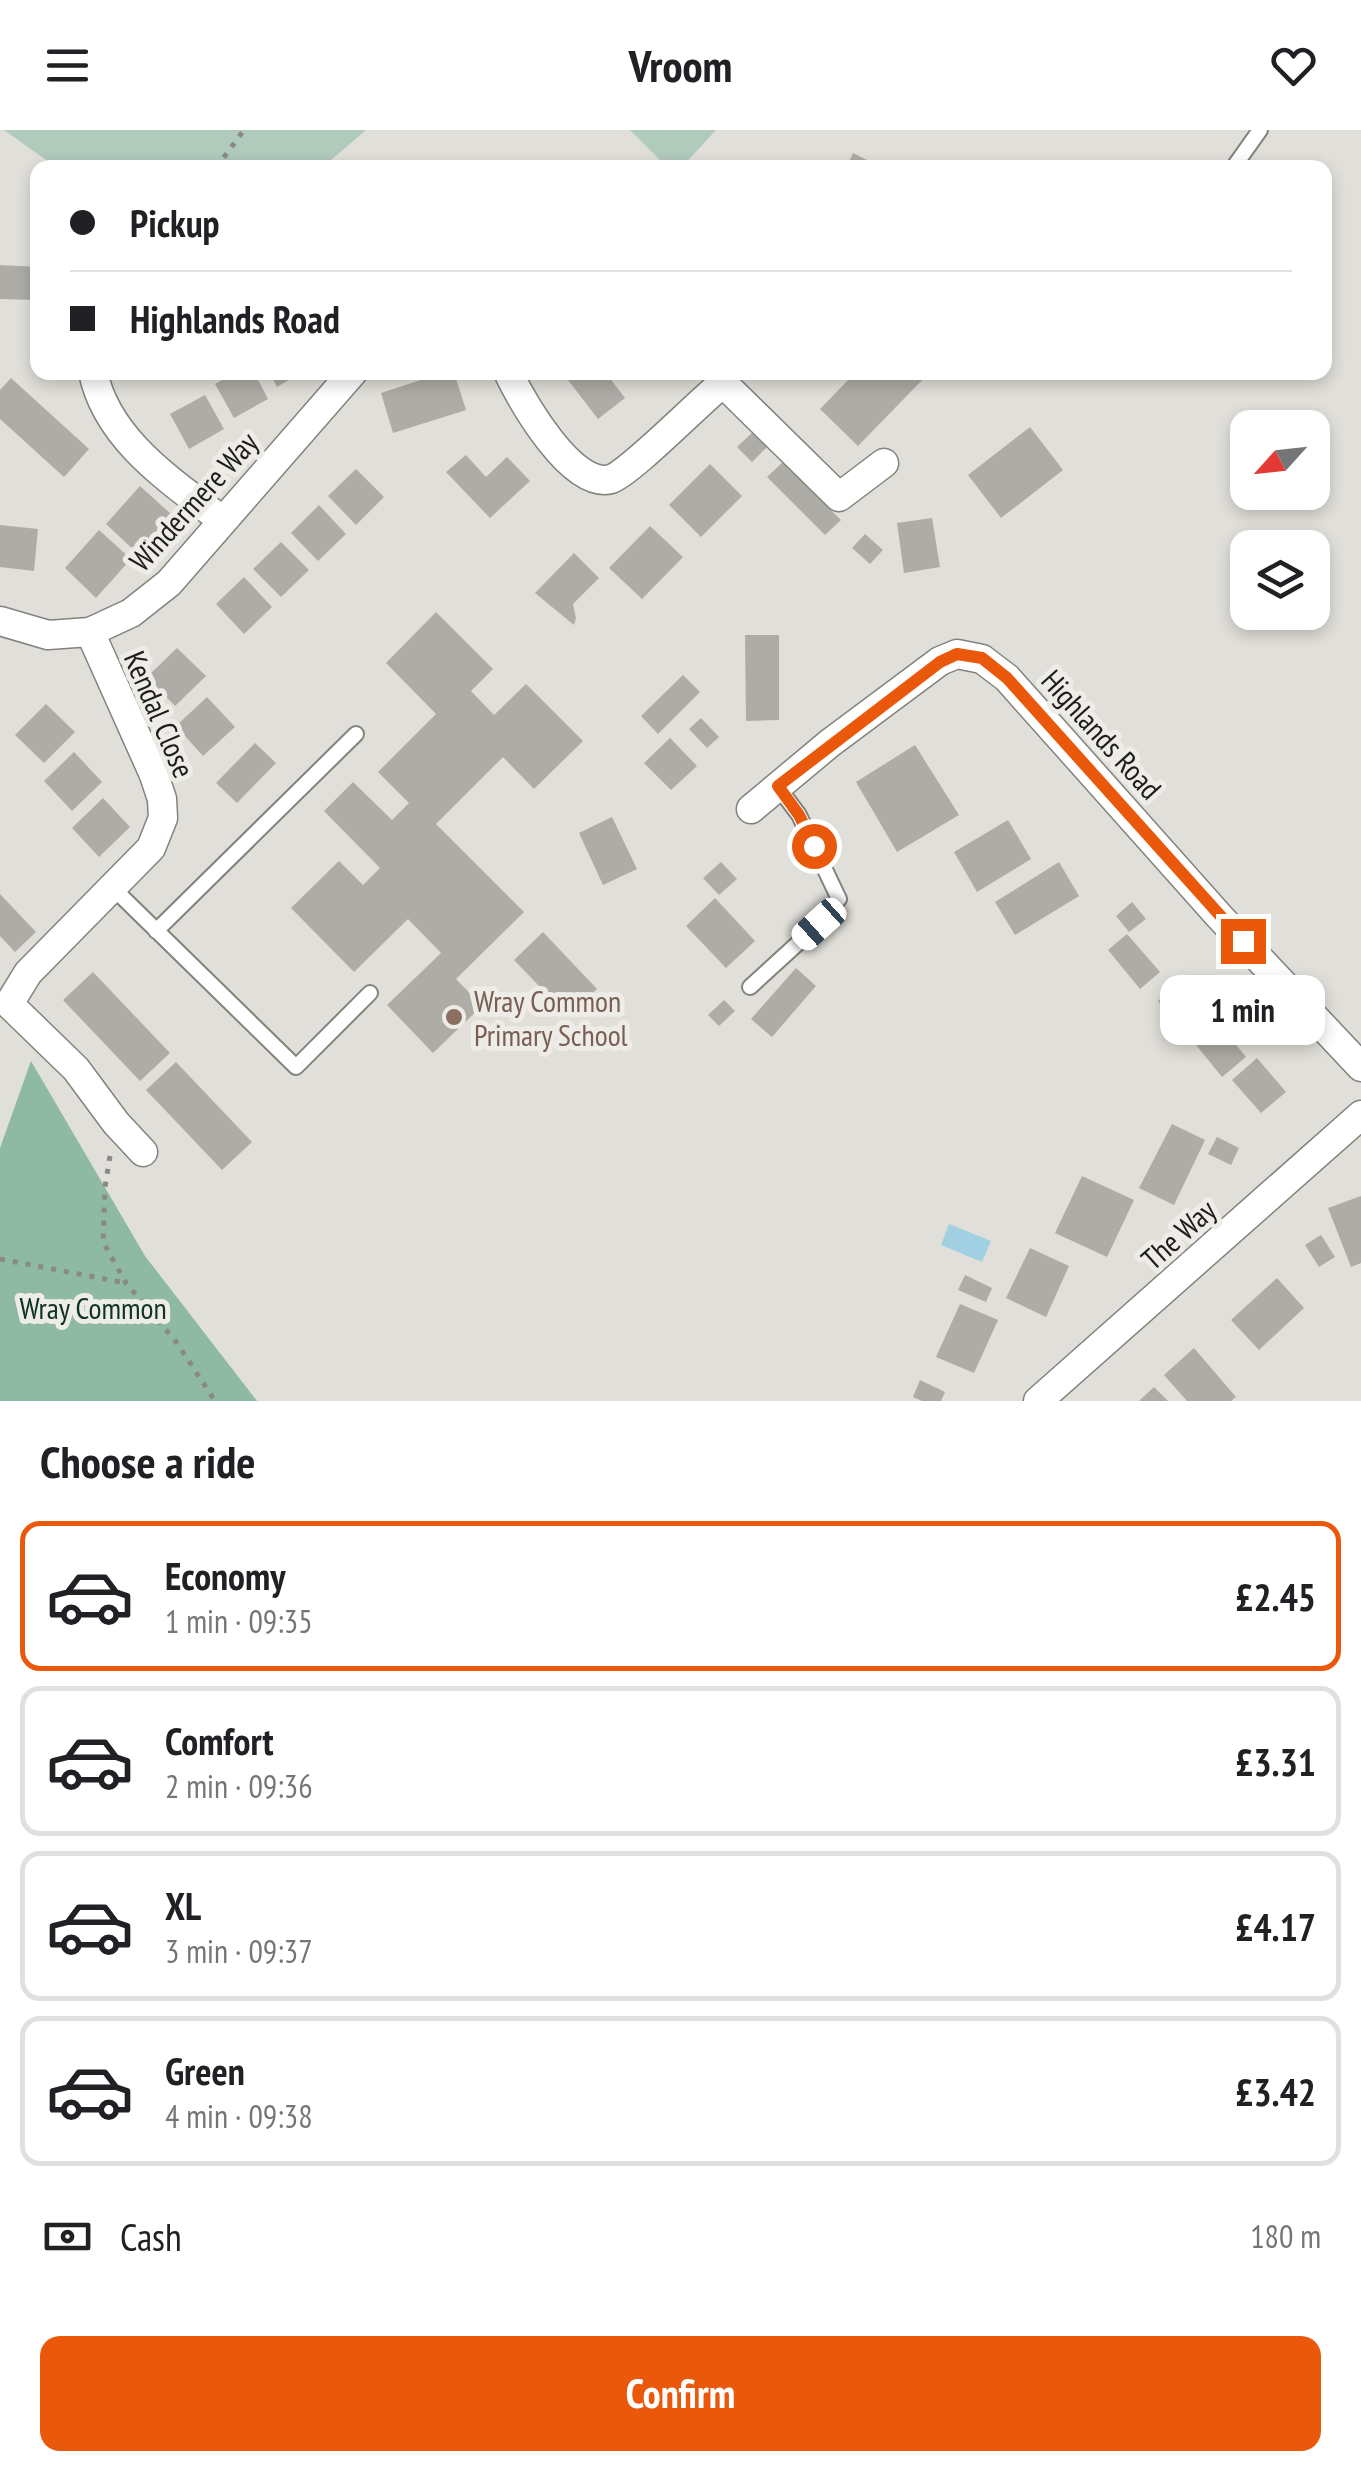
<!DOCTYPE html>
<meta charset="utf-8">
<style>
body{margin:0;font-family:"PT Sans Narrow",sans-serif;background:#f2f2f2;color:#202124;height:100vh;display:flex;flex-direction:column;font-size:38px;white-space:nowrap}
*{box-sizing:border-box;margin:0}
p{font-size:32px;color:#757577}
.icon{flex:none;width:55px;height:55px;fill:none;stroke:currentColor;stroke-width:2;stroke-linecap:round;stroke-linejoin:round}
.map{position:relative;height:1271px;overflow:hidden}
.side{display:flex;flex-direction:column;background:#fff;flex:1}
.side>*{flex:none}
.hud{position:absolute;left:30px;top:30px;width:1302px;height:220px;border-radius:20px;box-shadow:0 5px 15px #0003;display:grid;align-content:center;height:220px;padding:0 40px;background:#fff}
.needle{width:65px;rotate:243deg}
.buttons{position:absolute;left:1230px;top:280px;display:grid;gap:20px}
.buttons a{display:grid;place-items:center;width:100px;height:100px;border-radius:20px;background:#fff;box-shadow:0 5px 15px #0003;font-size:50px}
.end{position:absolute;width:45px;height:45px;margin:-22px;border:12px solid #ea580c;background:#fff;box-shadow:0 0 0 5px #fff}
.from{border-radius:50%}
.bubble{position:absolute;height:70px;border-radius:20px;background:#fff;box-shadow:0 5px 15px #0003;font-size:32px;font-weight:700;line-height:70px;text-align:center}
.car{position:absolute;width:30px;height:60px;margin:-30px -15px;border-radius:12px;box-shadow:0 0 8px 2px #0007;background:linear-gradient(#fff 24%,#345 0 40%,#fff 0 76%,#345 0 86%,#fff 0)}
.hud b{display:flex;align-items:center;gap:35px;height:95px;font-size:38px}
.hud b+b{border-top:2px solid #e0e0e0}
.hud i{width:25px;height:25px;background:#202124}
ul{padding:0;list-style:none}
li{display:flex;align-items:center;gap:30px;height:150px;margin:0 20px 15px;padding:0 20px;border:5px solid #e0e0e0;border-radius:20px}
li div{flex:1}
li b{display:block;font-size:38px}
li em{font-style:normal;font-weight:700}
li.active{border-color:#ea580c}
li>.icon{width:90px;height:90px;stroke-width:1.5}
h2{padding:0 40px;font-size:45px;line-height:120px}
.pay{display:flex;align-items:center;gap:25px;height:110px;padding:0 40px;font-size:38px}
.pay p{margin-inline-start:auto}
.primary-button{display:flex;gap:20px;margin-top:auto;padding:20px 40px}
.primary-button a{flex:1;height:115px;border-radius:20px;background:#ea580c;color:#fff;font-size:40px;font-weight:700;line-height:115px;text-align:center}
header{display:flex;justify-content:space-between;align-items:center;height:130px;padding:0 40px;background:#fff;font-size:45px;font-weight:700}
.map>svg:first-child{display:block}
.green{fill:#b0cabc}
.forest{fill:#8eb9a3}
.water{fill:#a0d0e2}
.building{fill:#aeaca6}
.lines{fill:none;stroke-linecap:round;stroke-linejoin:round}
.lane-casing{stroke:#84827d;stroke-width:18}
.street-casing{stroke:#84827d;stroke-width:31}
.path{stroke:#8a8985;stroke-width:5;stroke-dasharray:5 8;stroke-linecap:butt}
.lane{stroke:#fff;stroke-width:14}
.street{stroke:#fff;stroke-width:28}
.route{stroke:#ea580c;stroke-width:12}
.education-dot{fill:#8d6e63;stroke:#eeece6;stroke-width:4}
.labels{text-anchor:middle;dominant-baseline:central;stroke-width:10;stroke-linejoin:round;paint-order:stroke}
.street-label{font-size:30px;fill:#1e1d1b;stroke:#eeece6}
.education-label{font-size:30px;fill:#785e54;stroke:#eeece6;text-anchor:start}
.park-label{font-size:30px;fill:#0e3424;stroke:#eeece6}
</style>
<header><svg class="icon" aria-label="menu" viewBox="0 0 24 24"><path d="M4 6h16M4 12h16M4 18h16"/></svg>Vroom<svg class="icon" aria-label="heart" viewBox="0 0 24 24"><path d="M12 20l-8-8c-3-5 5-10 8-4 3-6 11-1 8 4z"/></svg></header>
<div class="map">
<svg width="1361" height="1271" viewBox="0 0 1361 1271">
<rect width="100%" height="100%" fill="#e1dfd9"/>
<path class="green" d="M4,0H366L323,37H56Z
M630,0H716L682,37L668,38Z"/>
<path class="forest" d="M31,931L145,1126L257,1271H0V1018Z"/>
<path class="water" d="M949,1094L991,1111L982,1132L941,1115Z"/>
<path class="building" d="M853,23L883,38H846Z
M0,135L38,137V170L0,169Z
M236,242H254L268,269L234,288L215,254Z
M269,242H303L277,257Z
M445,242H454L466,280L393,303L381,263Z
M578,242H605L625,268L598,289L568,250Z
M856,242L928,244L858,316L820,279Z
M11,248L89,319L64,347L0,289V260Z
M205,265L224,299L189,319L170,284Z
M1030,297L1063,340L1001,388L968,345Z
M753,302L767,317L752,332L737,317Z
M466,325L486,347L507,327L530,351L490,388L446,342Z
M783,332L841,390L825,405L767,347Z
M710,334L742,366L701,407L669,375Z
M356,339L384,367L356,395L328,366Z
M140,356L172,385L137,423L106,394Z
M319,375L346,404L318,431L291,403Z
M932,388L940,437L904,443L897,393Z
M0,395L38,399L34,441L0,437Z
M650,396L683,427L642,469L609,438Z
M99,400L131,429L96,468L65,438Z
M865,404L883,420L870,434L852,418Z
M281,412L309,440L281,467L253,439Z
M574,423L599,448L573,474L576,488L574,495L535,463Z
M244,447L272,477L244,504L216,474Z
M436,482L493,539L471,561L494,585L526,554L583,611L534,659L503,627L436,694L524,782L456,849L482,876L433,923L387,875L441,823L408,789L354,842L291,778L339,731L363,755L380,738L324,681L353,652L392,690L409,673L378,642L436,584L386,533Z
M745,505H779V590L746,591Z
M177,518L206,546L175,576L147,547Z
M683,545L700,562L658,604L641,586Z
M207,567L235,597L203,626L176,596Z
M46,574L75,602L44,633L15,605Z
M701,588L719,607L707,618L689,599Z
M670,608L697,636L671,660L644,633Z
M255,613L276,633L237,673L216,653Z
M915,615L959,685L897,722L856,652Z
M74,622L102,652L72,681L44,651Z
M103,668L130,697L99,727L72,698Z
M612,687L637,739L603,755L579,703Z
M1008,690L1031,729L977,762L954,722Z
M721,732L737,749L719,765L703,748Z
M1059,732L1079,766L1015,805L995,772Z
M0,764L36,802L15,822L0,806Z
M715,768L755,811L726,838L686,796Z
M1132,772L1146,789L1129,802L1116,786Z
M543,802L597,859L568,886L514,830Z
M1127,804L1160,842L1140,859L1108,820Z
M796,838L816,856L772,907L751,889Z
M93,842L170,923L140,951L63,870Z
M1177,854L1210,892L1190,909L1158,871Z
M724,870L735,881L719,896L708,885Z
M1220,895L1246,927L1222,947L1196,915Z
M1257,928L1286,962L1261,983L1232,950Z
M176,932L252,1012L222,1040L146,960Z
M1172,994L1205,1010L1174,1075L1139,1058Z
M1217,1007L1239,1018L1231,1035L1208,1024Z
M1082,1046L1134,1070L1107,1127L1055,1103Z
M1361,1066V1133L1351,1137L1328,1078Z
M1321,1105L1335,1127L1319,1137L1305,1115Z
M1030,1118L1069,1136L1046,1187L1006,1168Z
M965,1145L992,1158L986,1172L958,1160Z
M1277,1148L1304,1178L1259,1220L1231,1190Z
M960,1174L998,1190L974,1243L936,1227Z
M1194,1218L1236,1267L1231,1271H1187L1164,1245Z
M920,1250L945,1262L941,1271H922L913,1267Z
M1154,1257L1168,1271H1139Z"/>
<g class="lines">
<g class="lane-casing">
<path id="lane" d="M1233,38L1260,0
M113,758L296,937L370,863
M156,801L356,604
M750,857L819,794L839,769L799,685L778,657"/>
</g>
<g class="street-casing">
<path id="street" d="M93,242C107,310 171,351 222,390
M508,242C522,271 572,360 611,349C631,342 700,271 723,253L839,367L884,333
M0,491L48,505L90,502L131,483L169,453L353,242
M90,502L154,645L162,669L163,688L151,718L28,843L9,874L76,939L116,993L143,1022
M751,679L830,613L940,531L957,524L982,529L1007,548L1219,786L1361,937
M1038,1271L1361,985"/>
</g>
<path class="path" d="M216,38L244,0
M110,1026L105,1057L103,1112L126,1153L177,1213L215,1271
M0,1129L126,1153"/>
<use href="#lane" class="lane"/>
<use href="#street" class="street"/>
</g>
<g class="lines">
<path class="route" d="M814,716L799,685L778,656L940,532L957,524L982,528L1007,548L1243,811"/>
</g>
<circle class="education-dot" cx="454" cy="887" r="10"/>
<g class="labels">
<g class="street-label">
<text transform="translate(193 371) rotate(-48)">Windermere Way</text>
<text transform="translate(160 584) rotate(67)">Kendal Close</text>
<text transform="translate(1102 604) rotate(48)">Highlands Road</text>
<text transform="translate(1178 1104) rotate(-42)">The Way</text>
</g>
<g class="education-label">
<text x="474" y="870">Wray Common<tspan x="474" dy="34">Primary School</tspan></text>
</g>
<g class="park-label">
<text x="93" y="1177">Wray Common</text>
</g>
</g>
</svg>
<div class="buttons">
<a><svg class="needle" viewBox="-14 -14 28 28"><path d="M0-13l5 13h-10z" fill="#e53935"/><path d="M0 13l5-13h-10z" fill="#757577"/></svg></a>
<a><svg class="icon" aria-label="layers" viewBox="0 0 24 24"><path d="M12 4l9 5-9 5-9-5zM3 14l9 5 9-5"/></svg></a>
</div>
<i class="end from" style="left:814px;top:716px"></i>
<i class="end" style="left:1243px;top:811px"></i>
<div class="bubble" style="left:1160px;top:845px;width:165px">1 min</div>
<i class="car" style="left:819px;top:794px;rotate:228deg"></i>
<div class="hud">
<b><i class="from"></i>Pickup</b>
<b><i></i>Highlands Road</b>
</div>
</div>
<section class="side">
<h2>Choose a ride</h2>
<ul>
<li class="active"><svg class="icon" aria-label="car" viewBox="0 0 24 24"><path d="M5 17H2v-5l4-1 3-4h7l3 4 3 1v5h-3M9 17h6M6 11h13"/><circle cx="7" cy="17" r="2"/><circle cx="17" cy="17" r="2"/></svg><div><b>Economy</b><p>1 min · 09:35</p></div><em>£2.45</em></li>
<li><svg class="icon" aria-label="car" viewBox="0 0 24 24"><path d="M5 17H2v-5l4-1 3-4h7l3 4 3 1v5h-3M9 17h6M6 11h13"/><circle cx="7" cy="17" r="2"/><circle cx="17" cy="17" r="2"/></svg><div><b>Comfort</b><p>2 min · 09:36</p></div><em>£3.31</em></li>
<li><svg class="icon" aria-label="car" viewBox="0 0 24 24"><path d="M5 17H2v-5l4-1 3-4h7l3 4 3 1v5h-3M9 17h6M6 11h13"/><circle cx="7" cy="17" r="2"/><circle cx="17" cy="17" r="2"/></svg><div><b>XL</b><p>3 min · 09:37</p></div><em>£4.17</em></li>
<li><svg class="icon" aria-label="car" viewBox="0 0 24 24"><path d="M5 17H2v-5l4-1 3-4h7l3 4 3 1v5h-3M9 17h6M6 11h13"/><circle cx="7" cy="17" r="2"/><circle cx="17" cy="17" r="2"/></svg><div><b>Green</b><p>4 min · 09:38</p></div><em>£3.42</em></li>
</ul>
<div class="pay"><svg class="icon" aria-label="cash" viewBox="0 0 24 24"><path d="M3 7h18v10H3z"/><circle cx="12" cy="12" r="2"/></svg>Cash<p>180 m</p></div>
<div class="primary-button"><a>Confirm</a></div>
</section>
